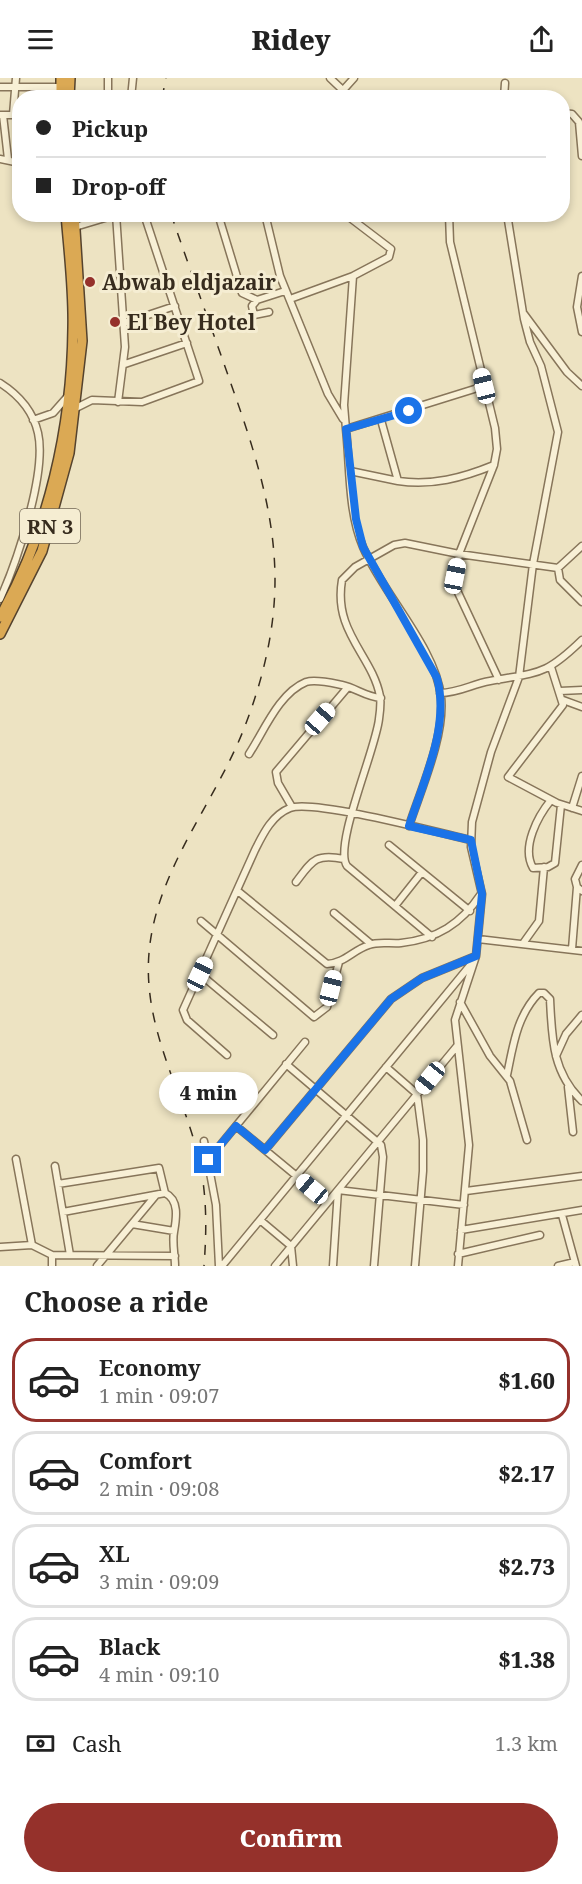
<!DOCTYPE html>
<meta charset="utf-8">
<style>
body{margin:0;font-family:"Noto Serif",serif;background:#f2f2f2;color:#222;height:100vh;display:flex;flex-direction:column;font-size:22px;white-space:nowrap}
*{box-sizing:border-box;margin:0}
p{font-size:20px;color:#767676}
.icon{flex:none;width:33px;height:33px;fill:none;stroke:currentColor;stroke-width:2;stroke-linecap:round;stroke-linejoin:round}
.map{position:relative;height:1188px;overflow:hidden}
.details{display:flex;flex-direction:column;background:#fff;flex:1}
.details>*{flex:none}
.top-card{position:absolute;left:12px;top:12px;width:558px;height:132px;border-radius:24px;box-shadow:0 3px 9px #0003;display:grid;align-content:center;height:132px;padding:0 24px;background:#fff}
.end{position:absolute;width:27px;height:27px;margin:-14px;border:8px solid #1a73e8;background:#fff;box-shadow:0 0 0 3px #fff}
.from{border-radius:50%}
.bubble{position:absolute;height:42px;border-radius:21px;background:#fff;box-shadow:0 3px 9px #0003;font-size:20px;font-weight:800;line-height:42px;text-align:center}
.car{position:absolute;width:18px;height:36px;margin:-18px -9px;border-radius:8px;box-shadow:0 0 4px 2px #0007;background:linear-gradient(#fff 24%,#345 0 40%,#fff 0 76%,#345 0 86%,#fff 0)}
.top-card b{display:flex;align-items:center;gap:21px;height:57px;font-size:22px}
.top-card b+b{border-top:2px solid #e0e0e0}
.top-card i{width:15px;height:15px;background:#222}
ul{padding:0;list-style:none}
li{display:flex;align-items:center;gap:18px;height:84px;margin:0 12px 9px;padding:0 12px;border:3px solid #e0e0e0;border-radius:24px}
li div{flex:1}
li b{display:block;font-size:22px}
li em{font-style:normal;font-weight:800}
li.selected{border-color:#95312b}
li>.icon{width:54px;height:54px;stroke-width:1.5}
h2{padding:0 24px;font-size:27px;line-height:72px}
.pay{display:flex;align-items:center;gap:15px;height:66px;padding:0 24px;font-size:22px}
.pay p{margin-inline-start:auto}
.action{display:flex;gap:12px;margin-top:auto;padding:12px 24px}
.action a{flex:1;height:69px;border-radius:36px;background:#95312b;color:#fff;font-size:24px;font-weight:800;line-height:69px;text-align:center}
header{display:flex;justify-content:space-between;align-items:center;height:78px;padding:0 24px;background:#fff;font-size:27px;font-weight:800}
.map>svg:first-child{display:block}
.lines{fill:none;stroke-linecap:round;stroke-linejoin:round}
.minor-casing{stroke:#87755a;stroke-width:9}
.highway-casing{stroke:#55432e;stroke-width:12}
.minor{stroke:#f8f0d6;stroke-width:6}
.highway{stroke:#dba954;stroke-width:9}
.rail{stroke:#372c1e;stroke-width:1.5;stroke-dasharray:10 10;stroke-linecap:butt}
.route{stroke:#1a73e8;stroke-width:8}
.poi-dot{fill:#95312b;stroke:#f5edd2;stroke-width:2}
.labels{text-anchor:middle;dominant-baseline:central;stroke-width:6;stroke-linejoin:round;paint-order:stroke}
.shield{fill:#f5edd2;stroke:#706654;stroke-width:1.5}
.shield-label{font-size:20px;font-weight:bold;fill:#372c1e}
.poi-label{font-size:21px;font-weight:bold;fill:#372c1e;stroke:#f5edd2;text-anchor:start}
</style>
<header><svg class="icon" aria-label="menu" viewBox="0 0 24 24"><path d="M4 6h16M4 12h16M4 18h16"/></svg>Ridey<svg class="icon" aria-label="share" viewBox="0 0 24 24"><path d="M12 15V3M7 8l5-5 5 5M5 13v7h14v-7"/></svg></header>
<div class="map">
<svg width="582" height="1188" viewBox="0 0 582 1188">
<rect width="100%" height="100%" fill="#ede3c2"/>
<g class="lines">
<g class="minor-casing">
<path id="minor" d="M330,0L351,20
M0,9H61
M108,20V0
M131,20L133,0
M336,20L354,0
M504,20L505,5
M562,35L572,36L579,44L582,78
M0,37H13L16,0
M3,37L8,81
M0,81L20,85
M116,136L125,269L118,324
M218,136L242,215L257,222L285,213
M265,136L280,198L328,316L343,341
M287,136V138
M345,136L391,171L389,179L353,198L344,327L346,351L484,308
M449,136L450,164L495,350L497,371L494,387L459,476L454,506L499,602
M75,149L115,137
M582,198L577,229L582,254
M290,221L353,198
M257,222L252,228L254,237L269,234
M524,236L567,294L582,308
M124,245L175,228
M125,286L187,265
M0,305C19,317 33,333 38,355C47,394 17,484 0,521
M76,330L92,322L142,324L199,303L144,136
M33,342L53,335L68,318
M381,342L398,403C432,408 462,400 494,387
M346,351C350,389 348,434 363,469C383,516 436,570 441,619C445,658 421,711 409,748
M350,393L398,403
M558,490L560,502L582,524
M551,589L563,627L508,699L557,725L582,733
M560,613L582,612
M440,615C459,615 472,606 490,603C539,594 545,598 582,562
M563,622L582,629
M249,676C264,653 279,615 306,604C316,601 332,605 342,607C356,610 366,619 381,620
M551,722C538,738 521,769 533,790L548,789L555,785L561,727
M292,729L278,705L276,694L348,609
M572,730L582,698
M389,767L470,833
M582,787L575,801L577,809L582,813
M296,804C312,783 315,775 344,781
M239,814L327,886C345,885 353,872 369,867C378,863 391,866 401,865C437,861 461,846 481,816
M395,828L422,794
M334,835L371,866
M201,843L314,939L327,929L339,884
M432,859L347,788C333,768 376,671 379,641C380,634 381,625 380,618C372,577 333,554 342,502L355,489L394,467L405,465L459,476L558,490L582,468
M478,861L582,873
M524,864L539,843L544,789
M572,871L577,809
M200,896L273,957
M460,924L490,978L510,1003L527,1062
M227,977L187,942L183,932L255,772C263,756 272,737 290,730C313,721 440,755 471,762
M556,978L566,956L582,937
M286,986L381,1067L383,1079L374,1188
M386,989L417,1016L423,1062V1093L415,1188
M507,997C513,968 517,937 539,915H544L550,921C552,960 552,994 582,1023
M568,1009L573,1054
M236,1048L328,1124
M204,1063L216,1127L219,1188
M265,1072L391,921L422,900L476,878
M16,1081L32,1167
M208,1082L305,964
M55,1088L70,1177
M58,1106L159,1090L165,1115L63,1134
M466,1113L582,1098
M165,1115C180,1122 176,1142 174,1154C172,1164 175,1177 175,1188
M562,1137L576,1188
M260,1142L291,1168L293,1188
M132,1146L174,1153
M461,1152L582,1132
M0,1169L32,1167L52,1177L175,1178
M458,1176L540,1157
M52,1177V1188
M97,1188L156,1117
M222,1188L472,885
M275,1188L457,968
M333,1188L338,1112L464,1127
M458,1188L469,1067L455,942L476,878L482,816L471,769L472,744L491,674L519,599L533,486L558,354L541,288L530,264L524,241L507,136
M558,1188L575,1184"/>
</g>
<g class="highway-casing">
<path id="highway" d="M61,20V0
M69,20L70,0
M0,539C49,452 72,349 73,250C74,212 69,174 66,136
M0,556L42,473L69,375L82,263L74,136"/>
</g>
<use href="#minor" class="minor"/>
<use href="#highway" class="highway"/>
<path class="rail" d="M162,20L166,0
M171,136C190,192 211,248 230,303C253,368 275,433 275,502C275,552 263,601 245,648C216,724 156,791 149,875C143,947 179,1006 197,1073C207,1111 207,1149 204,1188"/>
</g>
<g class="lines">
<path class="route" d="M208,1082L236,1048L265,1072L391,921L422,900L476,878L482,816L471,762L409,748C424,702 450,648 437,600L363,469L356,441L346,351L409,333"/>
</g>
<g class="poi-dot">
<circle cx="90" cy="204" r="6"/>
<circle cx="115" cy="244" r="6"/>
</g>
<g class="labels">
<rect class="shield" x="20" y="431" width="60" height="34" rx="4.5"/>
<g class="shield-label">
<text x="50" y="448">RN 3</text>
</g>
<g class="poi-label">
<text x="102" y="204">Abwab eldjazair</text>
<text x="127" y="244">El Bey Hotel</text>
</g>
</g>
</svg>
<i class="end from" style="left:409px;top:333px"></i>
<i class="end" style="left:208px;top:1082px"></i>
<div class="bubble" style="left:159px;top:994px;width:99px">4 min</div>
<i class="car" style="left:484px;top:308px;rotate:346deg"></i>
<i class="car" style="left:455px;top:498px;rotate:11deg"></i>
<i class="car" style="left:320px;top:641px;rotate:41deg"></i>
<i class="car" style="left:200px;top:896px;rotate:25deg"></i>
<i class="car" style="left:331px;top:910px;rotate:14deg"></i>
<i class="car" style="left:430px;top:1000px;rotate:219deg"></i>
<i class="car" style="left:312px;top:1111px;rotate:310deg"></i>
<div class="top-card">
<b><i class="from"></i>Pickup</b>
<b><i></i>Drop-off</b>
</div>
</div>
<section class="details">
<h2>Choose a ride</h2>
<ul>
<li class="selected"><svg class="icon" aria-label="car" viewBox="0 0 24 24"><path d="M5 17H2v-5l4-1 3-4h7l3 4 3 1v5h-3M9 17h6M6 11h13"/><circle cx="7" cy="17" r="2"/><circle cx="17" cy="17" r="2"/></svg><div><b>Economy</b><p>1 min · 09:07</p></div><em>$1.60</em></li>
<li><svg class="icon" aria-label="car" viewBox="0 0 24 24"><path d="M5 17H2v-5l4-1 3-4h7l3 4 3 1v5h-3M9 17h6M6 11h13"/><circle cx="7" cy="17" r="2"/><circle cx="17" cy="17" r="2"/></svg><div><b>Comfort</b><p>2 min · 09:08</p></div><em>$2.17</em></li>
<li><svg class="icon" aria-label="car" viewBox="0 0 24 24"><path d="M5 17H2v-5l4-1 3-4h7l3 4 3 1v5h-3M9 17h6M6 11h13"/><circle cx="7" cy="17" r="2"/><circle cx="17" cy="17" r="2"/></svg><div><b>XL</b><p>3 min · 09:09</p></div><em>$2.73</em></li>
<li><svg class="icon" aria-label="car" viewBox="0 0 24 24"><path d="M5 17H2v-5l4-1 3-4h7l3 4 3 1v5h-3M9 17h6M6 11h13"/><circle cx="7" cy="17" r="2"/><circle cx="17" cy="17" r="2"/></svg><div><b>Black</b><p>4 min · 09:10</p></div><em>$1.38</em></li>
</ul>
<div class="pay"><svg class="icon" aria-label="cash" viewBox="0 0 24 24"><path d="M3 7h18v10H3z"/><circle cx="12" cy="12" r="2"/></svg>Cash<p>1.3 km</p></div>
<div class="action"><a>Confirm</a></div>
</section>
